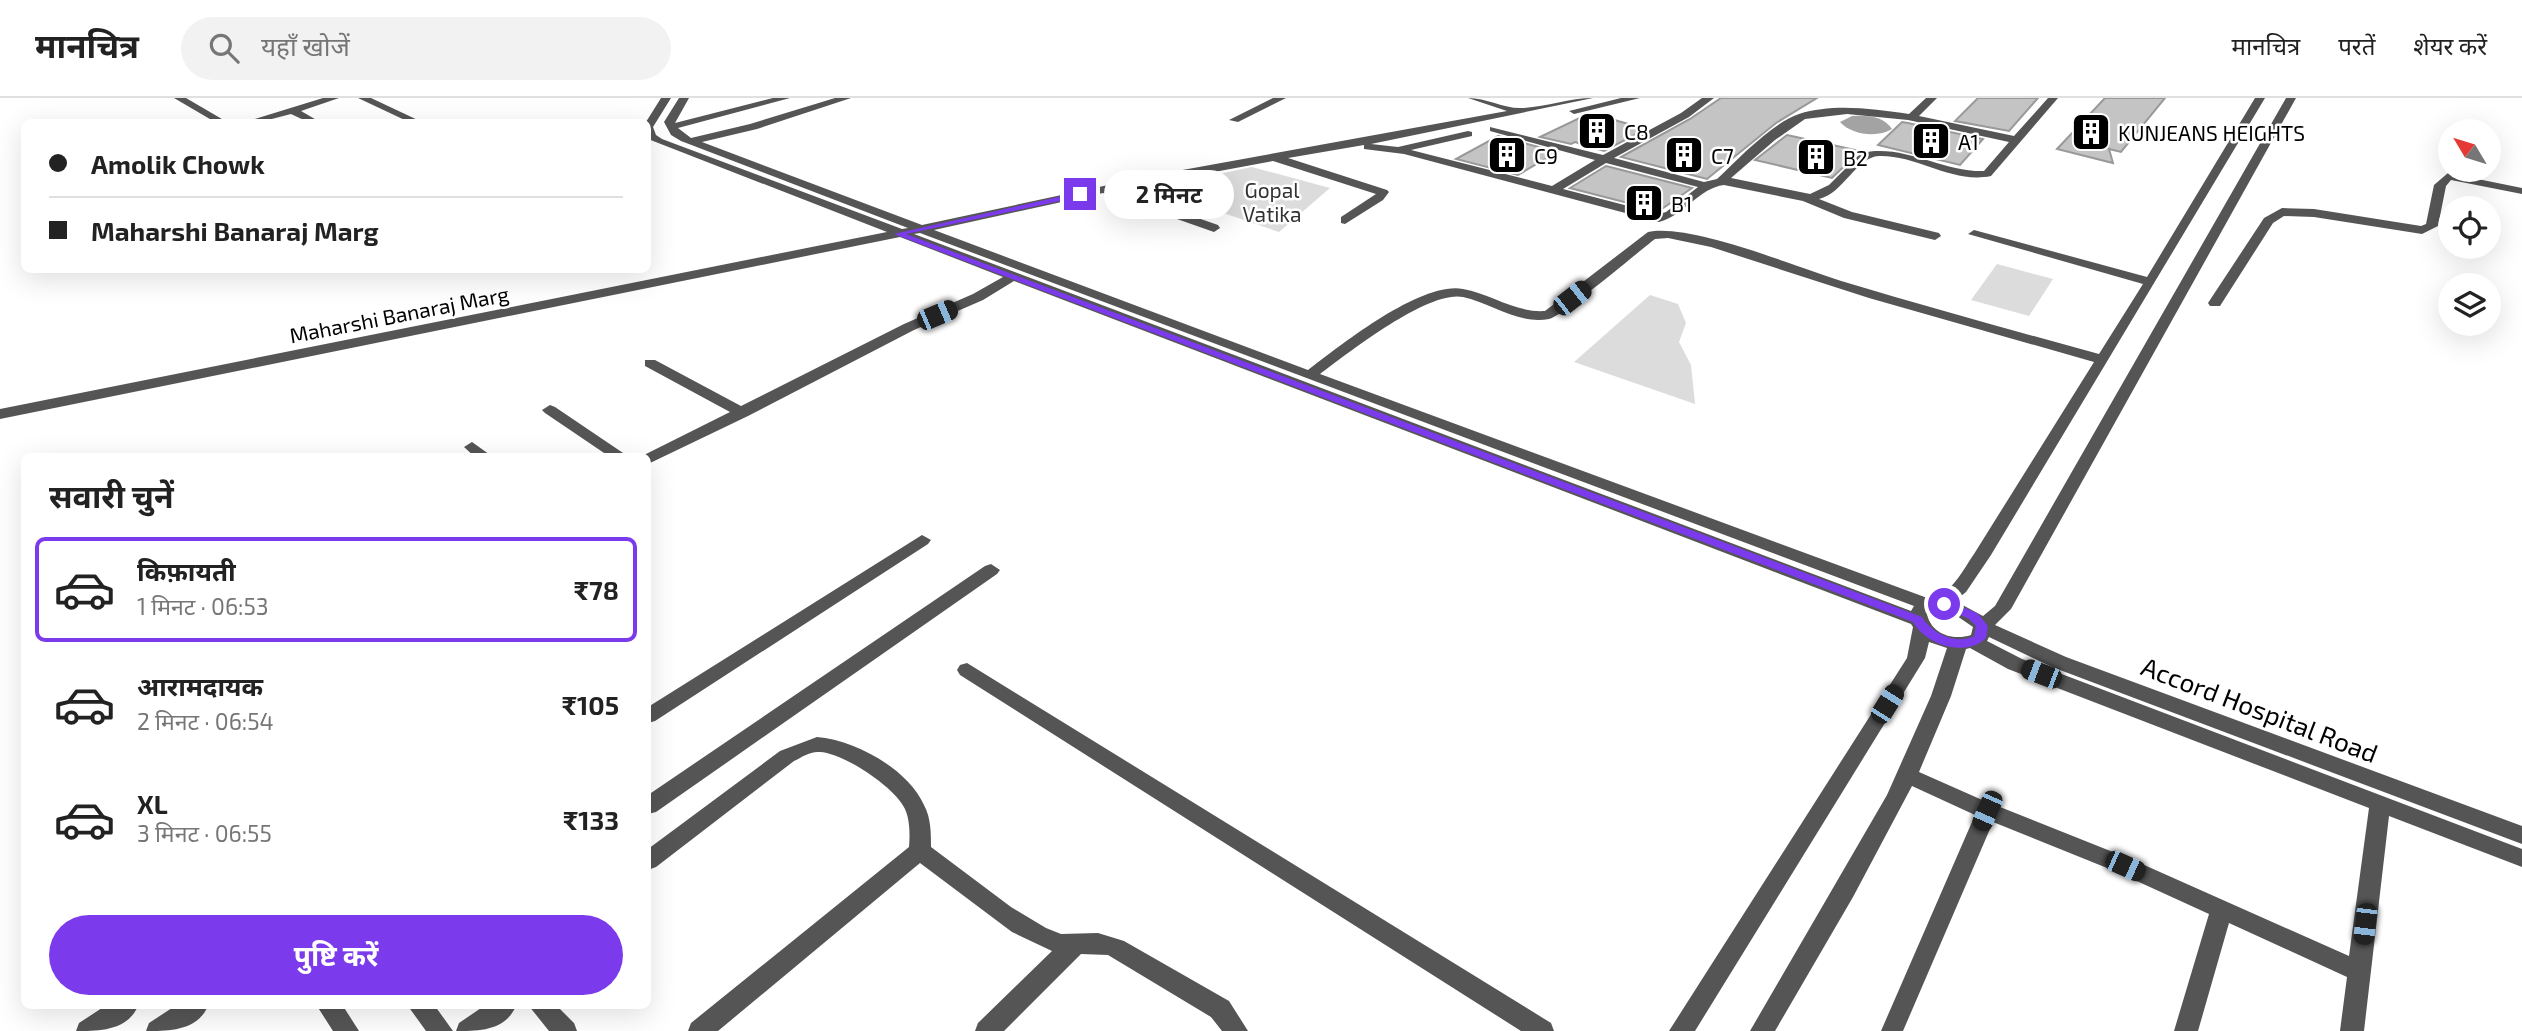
<!DOCTYPE html>
<html lang="hi">
<meta charset="utf-8">
<style>
body{margin:0;font-family:"Exo 2","Noto Sans Devanagari",sans-serif;background:#f2f2f2;color:#222;height:100vh;display:flex;flex-direction:column;font-size:26px;white-space:nowrap}
*{box-sizing:border-box;margin:0}
p{font-size:23px;color:#767676}
.icon{flex:none;width:38px;height:38px;fill:none;stroke:currentColor;stroke-width:2;stroke-linecap:round;stroke-linejoin:round}
.map{position:relative;flex:1;overflow:hidden}
.panel{position:absolute;left:21px;top:355px;width:630px;height:556px;display:flex;flex-direction:column;background:#fff;border-radius:10px;box-shadow:0 7px 28px #0002}
.panel>*{flex:none}
.hud{position:absolute;left:21px;top:21px;width:630px;height:154px;border-radius:10px;box-shadow:0 7px 28px #0002;display:grid;align-content:center;height:154px;padding:0 28px;background:#fff}
.needle{width:46px;rotate:308deg}
.fabs{position:absolute;left:2438px;top:21px;display:grid;gap:14px}
.fabs a{display:grid;place-items:center;width:63px;height:63px;border-radius:50%;background:#fff;box-shadow:0 7px 28px #0002;font-size:35px}
.end{position:absolute;width:32px;height:32px;margin:-16px;border:9px solid #7c3aed;background:#fff;box-shadow:0 0 0 4px #fff}
.from{border-radius:50%}
.bubble{position:absolute;height:49px;border-radius:24px;background:#fff;box-shadow:0 7px 28px #0002;font-size:23px;font-weight:700;line-height:49px;text-align:center}
.car{position:absolute;width:21px;height:42px;margin:-21px -10px;border-radius:9px;box-shadow:0 0 5px 2px #0007;background:linear-gradient(#222 24%,#8ab4d8 0 40%,#222 0 76%,#8ab4d8 0 86%,#222 0)}
.hud b{display:flex;align-items:center;gap:24px;height:66px;font-size:26px}
.hud b+b{border-top:2px solid #e0e0e0}
.hud i{width:18px;height:18px;background:#222}
ul{padding:0;list-style:none}
li{display:flex;align-items:center;gap:21px;height:105px;margin:0 14px 10px;padding:0 14px;border:4px solid transparent;border-radius:10px}
li div{flex:1}
li b{display:block;font-size:26px}
li em{font-style:normal;font-weight:700}
li.selected{border-color:#7c3aed}
li>.icon{width:63px;height:63px;stroke-width:1.5}
h2{padding:0 28px;font-size:32px;line-height:84px}
.cta{display:flex;gap:14px;margin-top:auto;padding:14px 28px}
.cta a{flex:1;height:80px;border-radius:42px;background:#7c3aed;color:#fff;font-size:28px;font-weight:700;line-height:80px;text-align:center}
header{display:flex;align-items:center;gap:42px;box-sizing:border-box;height:98px;padding:0 35px;background:#fff;border-bottom:2px solid #e0e0e0}
header strong{font-size:33px}
nav{display:flex;gap:38px;margin-inline-start:auto;font-size:24px}
.search{width:490px;height:63px;background:#f2f2f2;display:flex;align-items:center;gap:18px;box-sizing:border-box;padding:0 24px;border-radius:38px;color:#767676;font-size:26px}
.map>svg:first-child{display:block}
.green{fill:#dcdcdc}
.water{fill:#a3a3a3}
.building{fill:#c4c4c4;stroke:#999;stroke-width:2}
.lines{fill:none;stroke-linecap:round;stroke-linejoin:round}
.minor{fill:#555;fill-rule:evenodd}
.route{fill:#7c3aed}
.labels{text-anchor:middle;dominant-baseline:central;stroke-width:5;stroke-linejoin:round;paint-order:stroke}
.far-poi-label{font-size:21px;fill:#000;stroke:#fff;text-anchor:start}
.far-park-label{font-size:21px;fill:#333;stroke:#fff}
.far-street-label{font-size:21px;fill:#000;stroke:#fff}
.street-label{font-size:26px;fill:#000;stroke:#fff}
</style>
<header>
<strong>मानचित्र</strong>
<div class="search"><svg class="icon" aria-label="search" viewBox="0 0 24 24"><circle cx="10" cy="10" r="6"/><path d="M15 15l6 6"/></svg>यहाँ खोजें</div>
<nav><a>मानचित्र</a><a>परतें</a><a>शेयर करें</a></nav>
</header>
<div class="map">
<svg width="2522" height="933" viewBox="0 0 2522 933">
<rect width="100%" height="100%" fill="#fff"/>
<path class="green" d="M1252,69L1330,90L1279,134L1173,98L1172,86Z
M1997,166L2053,181L2029,218L1971,202Z
M1650,197L1678,206L1686,225L1679,244L1691,267L1695,306L1574,264Z"/>
<path class="water" d="M1852,18C1866,17 1884,18 1892,31C1878,40 1851,37 1840,24Z"/>
<path class="building" d="M1721,0H1817L1776,25L1707,81L1621,59L1690,21Z
M1978,0H2038L2009,33L1955,23Z
M2105,0H2165L2121,54L2109,51L2113,65L2057,51Z
M1590,15L1646,31L1604,53L1575,44L1571,46L1540,39Z
M1902,24L1908,25L1983,41L1960,67L1878,47Z
M1787,37L1860,53L1832,80L1755,62Z
M1498,38L1557,54L1518,77L1456,61Z
M1606,68L1692,90L1659,113L1570,90Z"/>
<g class="lines">
<path class="minor" d="M174,0H186L227,24H215Z
M323,0H339L301,13L320,24H308L291,16L260,24H245Z
M358,0H371L422,24H409Z
M661,0H671L653,29L656,37L662,41L902,131L908,130L681,43L671,37L664,24L679,0H689L675,25L773,0H790L678,30L691,40L750,26L835,0H851L757,31L702,44L922,127L1155,77L1507,13L1468,0C1487,0 1505,11 1522,10C1546,9 1569,0 1593,0L1371,46L1398,49L1468,33L1472,34V38L1411,52L1552,88L1595,62L1490,33V29L1603,57L1681,15L1702,0H1714L1689,19L1614,60L1704,84L1717,81C1738,61 1772,25 1799,16C1834,5 1873,11 1909,16L1926,0H1937L1919,18L2014,38L2048,0H2058L1991,78C1952,86 1918,57 1879,58C1856,59 1844,95 1819,101L1852,114L1939,135L1941,138L1935,142L1844,120L1803,103L1724,87C1699,90 1685,117 1659,124L1404,56L1364,51V47L1288,60L1387,92L1389,94L1383,102L1345,126L1341,125V119L1376,96L1273,63L1117,92L1218,127L1220,130L1214,134L1103,95L934,132L1308,272C1341,247 1421,183 1463,191C1491,196 1516,215 1545,213L1648,134C1692,125 1801,171 1848,185C1931,210 2015,233 2099,256L2143,186L1968,136L1974,132L2147,179L2255,0H2265L1991,457L1966,494L1955,503L1983,518L1995,508L2286,0H2296L2011,511L1995,527L2066,559L2522,728V746L2052,569L1989,539L1987,543L2022,561L2522,751V769L2389,718L2364,933H2340L2347,879L2229,825L2198,933H2174L2209,816L2117,774L1993,724L1903,933H1881L1975,717L1912,688L1853,799L1775,933H1750L1887,697L1931,598L1947,550L1929,544L1925,560L1695,933H1669L1907,560L1913,529L1911,526L1014,183L983,202L914,232L748,318L648,366V359L642,358L730,314L645,268V262H655L741,308L904,226L973,196L1003,179L900,139L0,321V311L887,134L648,41L646,24ZM1847,16L1908,22L2009,44L1984,73C1941,74 1904,45 1861,55L1829,87L1810,96L1731,80L1775,42L1805,21ZM1606,65L1698,89L1666,114L1659,116L1563,91ZM920,135L1914,508L1911,513L914,136ZM1668,140L1711,149L1869,200L2094,264L1974,456C1963,472 1951,497 1930,501L1320,276C1348,255 1428,192 1463,199C1491,205 1519,227 1549,221C1563,218 1639,153 1655,141ZM1936,512L1954,516L1973,529L1971,537C1953,543 1931,536 1927,516ZM1970,550L2008,571L2369,710L2349,858L2133,762L1980,701L1919,674L1951,598L1966,551Z
M1273,0H1286L1238,24L1229,22Z
M1621,0H1640L1574,16L1569,13Z
M2448,75L2522,90V96L2451,82L2446,88L2438,128L2422,136L2314,119L2284,118L2273,125L2220,208H2210L2208,205L2264,120L2282,110L2314,111L2421,128L2426,126L2434,87Z
M550,307L555,309L629,359H610L545,315L542,312Z
M472,344L493,359H475L464,349Z
M922,437L931,442L928,446L655,623L648,625V609Z
M991,466L1000,472L997,476L656,714L648,716V697L985,468Z
M967,565L1551,925L1554,933H1521L960,577L957,572L960,567Z
M817,639C855,642 908,671 924,707C931,720 931,735 931,749L1011,809L1046,830L1061,836L1098,835L1124,843L1229,903L1248,933H1222L1211,919L1108,857L1081,856L1004,933H975L978,925L1052,853L1012,834L920,765L718,933H688L691,925L909,749C910,737 910,722 905,711C895,689 843,655 820,654C810,653 802,659 794,663L656,769L648,772V751L780,653Z
M105,908H138C127,933 99,933 76,933L79,925Z
M175,908H208C197,933 169,933 146,933L149,925Z
M317,908H343L359,933H333Z
M408,908H435L453,933H426Z
M484,908H516C505,933 479,933 456,933L459,925Z
M529,908H557L574,925L577,933H549Z"/>
</g>
<path class="route" d="M1080,94L1083,98L906,136L1922,519C1933,536 1955,547 1974,538L1976,528L1969,521L1938,506L1944,502L1948,503L1977,515L1988,528L1986,540C1966,560 1926,547 1913,524L894,136Z"/>
<defs>
<g id="building-square" transform="scale(2.0125)"><rect x="-9" y="-9" width="18" height="18" rx="4" fill="#000" stroke="#fff"/><path d="M-4-6H4V6H1V3H-1V6H-4ZM-2.5-4.3h1.7v1.8h-1.7ZM.8-4.3h1.7v1.8H.8ZM-2.5-1h1.7V.8h-1.7ZM.8-1h1.7V.8H.8Z" fill="#fff"/></g>
</defs>
<g fill-rule="evenodd">
<use href="#building-square" x="1597" y="33"/>
<use href="#building-square" x="2091" y="34"/>
<use href="#building-square" x="1931" y="43"/>
<use href="#building-square" x="1507" y="57"/>
<use href="#building-square" x="1684" y="57"/>
<use href="#building-square" x="1816" y="59"/>
<use href="#building-square" x="1644" y="105"/>
</g>
<g class="labels">
<g class="far-poi-label">
<text x="1624" y="33">C8</text>
<text x="2118" y="34">KUNJEANS HEIGHTS</text>
<text x="1958" y="43">A1</text>
<text x="1534" y="57">C9</text>
<text x="1711" y="57">C7</text>
<text x="1843" y="59">B2</text>
<text x="1671" y="105">B1</text>
</g>
<g class="far-park-label">
<text x="1272" y="91">Gopal<tspan x="1272" dy="24">Vatika</tspan></text>
</g>
<g class="far-street-label">
<text transform="translate(399 216) rotate(-11)">Maharshi Banaraj Marg</text>
</g>
<g class="street-label">
<text transform="translate(2260 611) rotate(21)">Accord Hospital Road</text>
</g>
</g>
</svg>
<div class="fabs">
<a><svg class="needle" viewBox="-14 -14 28 28"><path d="M0-13l5 13h-10z" fill="#e53935"/><path d="M0 13l5-13h-10z" fill="#767676"/></svg></a>
<a><svg class="icon" aria-label="locate" viewBox="0 0 24 24"><circle cx="12" cy="12" r="6"/><path d="M12 2v4M12 18v4M2 12h4M18 12h4"/></svg></a>
<a><svg class="icon" aria-label="layers" viewBox="0 0 24 24"><path d="M12 4l9 5-9 5-9-5zM3 14l9 5 9-5"/></svg></a>
</div>
<i class="end from" style="left:1944px;top:506px"></i>
<i class="end" style="left:1080px;top:96px"></i>
<div class="bubble" style="left:1104px;top:72px;width:130px">2 मिनट</div>
<i class="car" style="left:1572px;top:200px;rotate:52deg"></i>
<i class="car" style="left:937px;top:217px;rotate:67deg"></i>
<i class="car" style="left:2041px;top:576px;rotate:291deg"></i>
<i class="car" style="left:1887px;top:606px;rotate:32deg"></i>
<i class="car" style="left:1987px;top:713px;rotate:204deg"></i>
<i class="car" style="left:2125px;top:768px;rotate:114deg"></i>
<i class="car" style="left:2365px;top:826px;rotate:187deg"></i>
<div class="hud">
<b><i class="from"></i>Amolik Chowk</b>
<b><i></i>Maharshi Banaraj Marg</b>
</div>
<section class="panel">
<h2>सवारी चुनें</h2>
<ul>
<li class="selected"><svg class="icon" aria-label="car" viewBox="0 0 24 24"><path d="M5 17H2v-5l4-1 3-4h7l3 4 3 1v5h-3M9 17h6M6 11h13"/><circle cx="7" cy="17" r="2"/><circle cx="17" cy="17" r="2"/></svg><div><b>किफ़ायती</b><p>1 मिनट · 06:53</p></div><em>₹78</em></li>
<li><svg class="icon" aria-label="car" viewBox="0 0 24 24"><path d="M5 17H2v-5l4-1 3-4h7l3 4 3 1v5h-3M9 17h6M6 11h13"/><circle cx="7" cy="17" r="2"/><circle cx="17" cy="17" r="2"/></svg><div><b>आरामदायक</b><p>2 मिनट · 06:54</p></div><em>₹105</em></li>
<li><svg class="icon" aria-label="car" viewBox="0 0 24 24"><path d="M5 17H2v-5l4-1 3-4h7l3 4 3 1v5h-3M9 17h6M6 11h13"/><circle cx="7" cy="17" r="2"/><circle cx="17" cy="17" r="2"/></svg><div><b>XL</b><p>3 मिनट · 06:55</p></div><em>₹133</em></li>
</ul>
<div class="cta"><a>पुष्टि करें</a></div>
</section>
</div>
